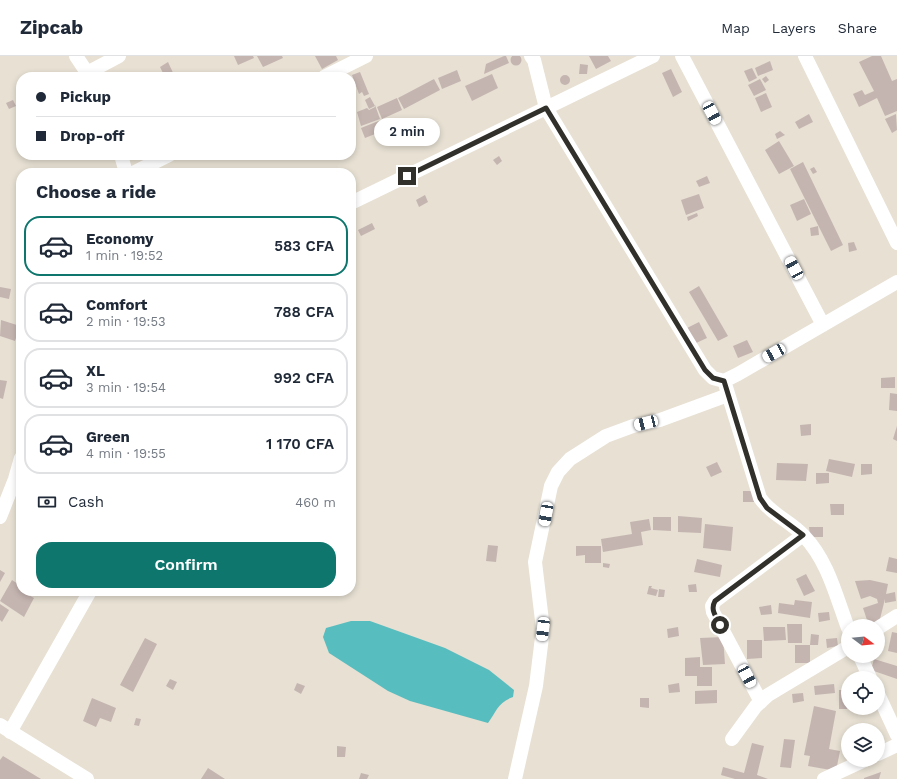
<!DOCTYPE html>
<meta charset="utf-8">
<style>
body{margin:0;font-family:"Work Sans",sans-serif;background:#f6f6f7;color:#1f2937;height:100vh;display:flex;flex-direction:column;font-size:15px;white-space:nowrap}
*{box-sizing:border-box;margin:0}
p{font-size:13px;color:#747a83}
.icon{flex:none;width:22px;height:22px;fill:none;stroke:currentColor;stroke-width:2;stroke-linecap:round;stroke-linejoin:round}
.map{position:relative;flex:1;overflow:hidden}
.panel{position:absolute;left:16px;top:112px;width:340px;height:428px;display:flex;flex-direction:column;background:#fff;border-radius:16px;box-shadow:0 2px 6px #0003}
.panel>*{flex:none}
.hud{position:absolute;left:16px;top:16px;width:340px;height:88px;border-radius:16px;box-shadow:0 2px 6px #0003;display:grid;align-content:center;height:88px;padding:0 20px;background:#fff}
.needle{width:26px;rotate:106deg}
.controls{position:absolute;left:841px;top:563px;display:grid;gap:8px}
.controls a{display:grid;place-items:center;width:44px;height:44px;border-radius:50%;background:#fff;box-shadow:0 2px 6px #0003;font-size:20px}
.end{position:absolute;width:18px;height:18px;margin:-9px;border:5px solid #32302b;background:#fff;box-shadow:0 0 0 2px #fff}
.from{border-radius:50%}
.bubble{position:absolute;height:28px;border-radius:14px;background:#fff;box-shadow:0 2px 6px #0003;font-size:13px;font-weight:600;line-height:28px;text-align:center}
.car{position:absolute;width:12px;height:24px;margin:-12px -6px;border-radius:5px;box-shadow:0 0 3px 1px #0007;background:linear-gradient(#fff 24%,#345 0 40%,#fff 0 76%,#345 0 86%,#fff 0)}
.hud b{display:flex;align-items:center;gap:14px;height:38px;font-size:15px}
.hud b+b{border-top:1px solid #e0e1e3}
.hud i{width:10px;height:10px;background:#1f2937}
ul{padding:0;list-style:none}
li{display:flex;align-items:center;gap:12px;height:60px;margin:0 8px 6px;padding:0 12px;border:2px solid #e0e1e3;border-radius:16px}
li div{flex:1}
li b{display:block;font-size:15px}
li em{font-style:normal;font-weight:600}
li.active{border-color:#0f766e}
li>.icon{width:36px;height:36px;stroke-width:1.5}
h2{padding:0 20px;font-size:18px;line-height:48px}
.pay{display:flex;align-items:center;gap:10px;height:44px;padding:0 20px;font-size:15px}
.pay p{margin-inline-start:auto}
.action{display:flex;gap:8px;margin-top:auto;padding:8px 20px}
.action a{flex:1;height:46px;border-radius:16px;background:#0f766e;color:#fff;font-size:16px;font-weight:600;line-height:46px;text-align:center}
header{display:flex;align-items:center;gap:24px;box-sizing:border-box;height:56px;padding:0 20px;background:#fff;border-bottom:1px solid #e0e1e3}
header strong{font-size:19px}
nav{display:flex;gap:22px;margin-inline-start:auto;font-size:14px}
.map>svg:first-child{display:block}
.water{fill:#58bdbf}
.building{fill:#c5b5b1}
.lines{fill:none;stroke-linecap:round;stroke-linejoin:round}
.minor{stroke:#fff;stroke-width:14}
.route{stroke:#32302b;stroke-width:5}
</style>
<header>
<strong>Zipcab</strong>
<nav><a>Map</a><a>Layers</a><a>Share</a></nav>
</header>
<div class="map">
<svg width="897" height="723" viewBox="0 0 897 723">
<rect width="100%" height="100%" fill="#e7e0d3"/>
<path class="water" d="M351,565H370L445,592L489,614L514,634L513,641C498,646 496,656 488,667L410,645L388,635L329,597L323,581L326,572Z"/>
<path class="building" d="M510.5 4a5.5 5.5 0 1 1 11 0a5.5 5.5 0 1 1-11 0Z
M234,0H253L254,2L238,9Z
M257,0H282L283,2L263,11Z
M315,0H336L338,4L322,13Z
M504,0H506L509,7L484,18L486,8Z
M589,0H608L611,5L596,13Z
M872,0H881L892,25L897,23V55L885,60L877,42L859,51L853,38L862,34L865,39L874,35L859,6Z
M770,5L773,14L758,20L755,12Z
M168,6L175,21H165L160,11Z
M580,8L588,9L587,18H579Z
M752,12L757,22L749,26L744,15Z
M671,13L682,36L673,41L662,17Z
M457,14L461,25L442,33L438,22Z
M298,16L301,21H289Z
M360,16L369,38L364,40L362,36L359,38L352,19Z
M492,18L498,32L472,45L465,30Z
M560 24a5 5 0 1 1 10 0a5 5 0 1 1-10 0Z
M766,20L769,24L765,27L762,23Z
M434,23L440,34L404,53L398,42Z
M760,23L766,34L754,40L748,29Z
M766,37L772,51L761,56L755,42Z
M370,41L375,50L369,53L365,44Z
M397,42L402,54L382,63L377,51Z
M13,44L16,50L9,53L6,47Z
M375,49L380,63L361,70L357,56L367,52L369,54L375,51Z
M809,58L813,66L799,73L795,66Z
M896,58L897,74L892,77L885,63Z
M381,64L385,74L365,82L361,72Z
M780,75L785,79L777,83L775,78Z
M779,85L794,110L779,118L765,94Z
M499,100L502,105L497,109L493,104Z
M803,106L843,189L831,195L790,113Z
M814,111L817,116L813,118L810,113Z
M707,120L710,127L699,131L696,125Z
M699,138L704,152L686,159L681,144Z
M425,139L428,146L419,151L416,144Z
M804,143L811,158L797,165L790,149Z
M697,157L698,160L688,165L687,161Z
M372,167L375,173L361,180L358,174Z
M818,170L819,179L811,180L810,172Z
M854,186L857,194L849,196L848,187Z
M699,230L728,280L718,285L689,236Z
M0,231L11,233L9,243L0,241Z
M1,264L20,270L15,285L0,280Z
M699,266L707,282L694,288L687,272Z
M747,284L753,296L738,302L733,290Z
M895,321V332H881V322Z
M0,324L7,325L3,343L0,342Z
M890,337L897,338V355L889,354Z
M811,368V379L801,380L800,369Z
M897,370V385L893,383Z
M829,403L855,408L852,421L826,415Z
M717,406L722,416L711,421L706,411Z
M777,407L808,408L806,425L776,424Z
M861,408H872V418L861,419Z
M816,417H829V427L816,428Z
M743,435H754V446H743Z
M830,448H844V459H831Z
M678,460L702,462L701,477L678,476Z
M653,461H671V475L653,474Z
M649,463L651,474L641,476L643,489L603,496L601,483L632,478L630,466Z
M705,468L733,471L731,495L703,492Z
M809,471H823V481H810Z
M488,489L498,490L496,506L486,505Z
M576,490H601V507H585V499L576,500Z
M889,501L897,503V517L886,515Z
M697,503L722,509L720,521L694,516Z
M603,507L610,508L609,512L603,511Z
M0,514L5,517L0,526Z
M806,518L815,535L804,540L796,523Z
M12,524L21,530V535L34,542L24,561L0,545Z
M870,524L888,528L886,538L895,536L896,545L885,547V543L879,567L864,570L862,565L867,564L863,552L878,547L877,543L870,540L861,543L855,525Z
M696,528L697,536H689L688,529Z
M649,530H652L651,532L658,534L656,540L647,538Z
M659,533L665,534L664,541H658Z
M159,535H170L167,540Z
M795,544L812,546L810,562L778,557L779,547L794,549Z
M0,548L9,554L2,566L0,564Z
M771,549L772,558L761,559L759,551Z
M829,556L830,564L819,566L818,557Z
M787,568H802V587H788Z
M678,571L679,580L668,582L667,573Z
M763,571H785L786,584L764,585Z
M892,576L897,577V597L888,595Z
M811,578L819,579L818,589H810Z
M723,581L725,608L703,609L700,582Z
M145,582L157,588L133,636L120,629Z
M837,582L838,590L827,592L826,583Z
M747,584H762V602L747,603Z
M795,589H810V607H795Z
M700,601V611H712V630H697V620H685V602Z
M874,603L897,610V623L871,614Z
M170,623L177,626L173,634L166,630Z
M297,627L305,630L301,638L294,634Z
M679,627L680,636L669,637L668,629Z
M834,628L835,637L815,639L814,630Z
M717,634V647L695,648V635Z
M839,634H848V653H839Z
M803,637L804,645L793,647L792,638Z
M92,642L116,652L111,666L100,662L96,671L83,665Z
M640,642H649V652L640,651Z
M814,650L836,655L829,693L840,695L836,715L808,710L810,700L804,699Z
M136,662L141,663L139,670L134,669Z
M784,683L795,684L791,712L780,711Z
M752,687L764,690L757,719L768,723H735L721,719L723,711L744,717Z
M337,690L346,691L345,701H337Z
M3,700L41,723H0V704Z
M208,712L225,723H201Z
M881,716L879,723H864V722Z
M361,717L369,719L367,723H359Z"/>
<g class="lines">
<path class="minor" d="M76,0L90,21
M531,0L534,4L546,52L705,314L713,322L724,325L738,318L897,226
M682,0L823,269
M805,0L897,187
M87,17L119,0
M324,21L366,0
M121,99L126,117
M133,117L169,99
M351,147L653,0
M726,331L760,442C772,459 790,465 804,480C828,505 836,540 848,572
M0,461L15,423L21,402
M878,572L897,560
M860,600L870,622
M878,638L897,679
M761,646L713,556L712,550L715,545L803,479
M0,669L87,723
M10,676L90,535
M732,683L756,650L768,639L848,591
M878,698L897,689
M515,723L536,630L543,573L535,506L551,430L558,416L570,403L606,380L633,370L660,364L728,339
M824,723L865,704"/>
</g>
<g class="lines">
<path class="route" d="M407,120L546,52L705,314L713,322L724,325L760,442L767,452L803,479L715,545C710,554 716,560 720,569"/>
</g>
</svg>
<div class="controls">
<a><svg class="needle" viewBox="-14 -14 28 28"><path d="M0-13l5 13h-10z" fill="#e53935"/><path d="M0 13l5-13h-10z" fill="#747a83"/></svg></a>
<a><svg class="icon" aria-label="locate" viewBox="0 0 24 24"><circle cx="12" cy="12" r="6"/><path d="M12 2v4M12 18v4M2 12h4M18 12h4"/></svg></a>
<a><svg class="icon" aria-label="layers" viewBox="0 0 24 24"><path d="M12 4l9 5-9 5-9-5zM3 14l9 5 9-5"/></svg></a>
</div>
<i class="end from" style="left:720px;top:569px"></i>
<i class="end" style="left:407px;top:120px"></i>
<div class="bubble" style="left:374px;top:62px;width:66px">2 min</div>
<i class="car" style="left:712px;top:57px;rotate:152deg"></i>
<i class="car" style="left:794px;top:212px;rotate:332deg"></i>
<i class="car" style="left:774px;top:297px;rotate:241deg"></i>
<i class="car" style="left:646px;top:367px;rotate:256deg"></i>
<i class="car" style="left:546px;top:458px;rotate:190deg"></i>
<i class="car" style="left:543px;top:573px;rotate:187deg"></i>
<i class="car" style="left:747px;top:620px;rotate:152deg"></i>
<div class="hud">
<b><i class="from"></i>Pickup</b>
<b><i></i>Drop-off</b>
</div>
<section class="panel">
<h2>Choose a ride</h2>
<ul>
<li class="active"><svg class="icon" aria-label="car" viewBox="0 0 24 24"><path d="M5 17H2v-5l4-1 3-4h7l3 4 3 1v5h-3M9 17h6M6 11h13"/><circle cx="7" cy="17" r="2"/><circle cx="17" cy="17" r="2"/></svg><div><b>Economy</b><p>1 min · 19:52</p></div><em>583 CFA</em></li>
<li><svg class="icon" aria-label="car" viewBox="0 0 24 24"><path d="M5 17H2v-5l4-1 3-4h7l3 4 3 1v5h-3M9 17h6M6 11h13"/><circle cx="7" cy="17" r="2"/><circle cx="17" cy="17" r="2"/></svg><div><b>Comfort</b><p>2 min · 19:53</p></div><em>788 CFA</em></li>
<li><svg class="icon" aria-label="car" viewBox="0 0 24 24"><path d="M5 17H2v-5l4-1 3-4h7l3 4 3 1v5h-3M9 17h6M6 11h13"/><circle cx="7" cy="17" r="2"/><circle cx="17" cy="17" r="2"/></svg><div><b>XL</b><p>3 min · 19:54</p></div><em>992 CFA</em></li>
<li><svg class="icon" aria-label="car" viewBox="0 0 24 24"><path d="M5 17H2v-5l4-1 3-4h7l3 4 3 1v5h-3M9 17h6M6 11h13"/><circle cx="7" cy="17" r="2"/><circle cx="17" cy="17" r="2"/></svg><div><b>Green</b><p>4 min · 19:55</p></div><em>1 170 CFA</em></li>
</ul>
<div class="pay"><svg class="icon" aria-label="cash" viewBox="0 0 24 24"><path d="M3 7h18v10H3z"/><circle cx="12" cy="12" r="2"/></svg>Cash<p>460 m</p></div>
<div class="action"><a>Confirm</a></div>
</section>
</div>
